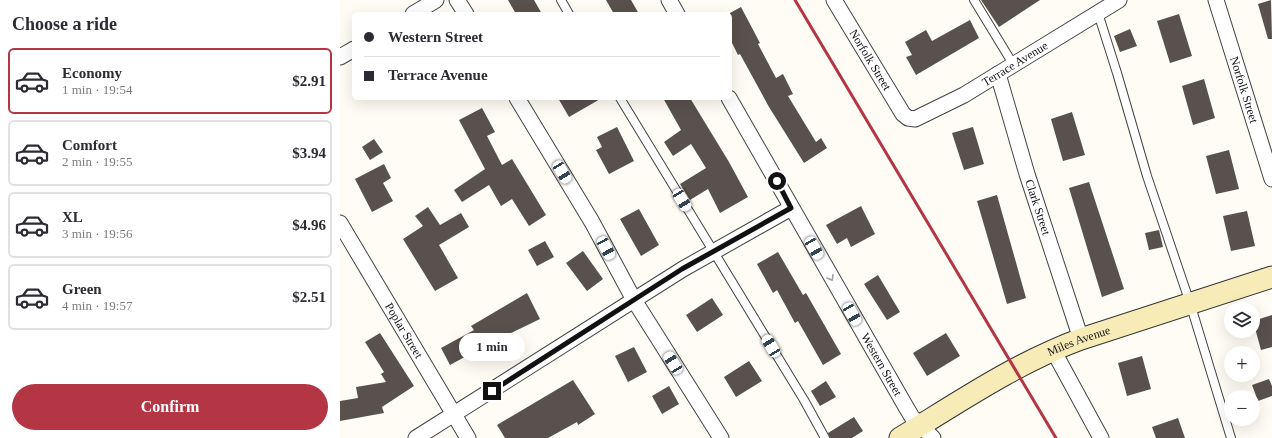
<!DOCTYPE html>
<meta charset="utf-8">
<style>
body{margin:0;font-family:"Times New Roman",serif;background:#f7f7f7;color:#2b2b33;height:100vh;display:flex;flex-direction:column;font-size:15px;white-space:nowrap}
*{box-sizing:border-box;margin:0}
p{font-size:13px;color:#7c7c81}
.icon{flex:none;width:22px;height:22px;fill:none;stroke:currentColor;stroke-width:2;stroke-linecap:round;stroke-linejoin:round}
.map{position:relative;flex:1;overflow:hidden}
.drawer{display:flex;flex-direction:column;background:#fff;width:340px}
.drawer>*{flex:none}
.top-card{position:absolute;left:12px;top:12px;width:380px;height:88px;border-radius:6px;box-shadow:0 4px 16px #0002;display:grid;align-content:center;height:88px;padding:0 12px;background:#fff}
.tools{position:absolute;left:884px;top:302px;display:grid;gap:8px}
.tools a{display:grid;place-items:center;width:36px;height:36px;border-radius:50%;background:#fff;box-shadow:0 4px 16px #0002;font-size:20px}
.end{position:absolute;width:18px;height:18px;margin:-9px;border:5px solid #111;background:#fff;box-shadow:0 0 0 2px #fff}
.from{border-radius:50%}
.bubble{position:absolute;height:28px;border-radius:14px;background:#fff;box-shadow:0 4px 16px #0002;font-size:13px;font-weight:800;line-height:28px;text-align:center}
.car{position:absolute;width:12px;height:24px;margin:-12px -6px;border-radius:5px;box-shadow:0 0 3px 1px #0007;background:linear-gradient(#fff 24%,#345 0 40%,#fff 0 76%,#345 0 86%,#fff 0)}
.top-card b{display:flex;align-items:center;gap:14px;height:38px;font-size:15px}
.top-card b+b{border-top:1px solid #e1e1e2}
.top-card i{width:10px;height:10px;background:#2b2b33}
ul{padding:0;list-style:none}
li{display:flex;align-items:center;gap:12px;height:66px;margin:0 8px 6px;padding:0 4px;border:2px solid #e1e1e2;border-radius:6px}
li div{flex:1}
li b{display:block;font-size:15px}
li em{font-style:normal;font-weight:800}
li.active{border-color:#b43543}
li>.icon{width:36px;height:36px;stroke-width:1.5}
h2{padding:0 12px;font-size:18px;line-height:48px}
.action{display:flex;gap:8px;margin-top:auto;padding:8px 12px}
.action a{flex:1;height:46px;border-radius:24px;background:#b43543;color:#fff;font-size:16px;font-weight:800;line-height:46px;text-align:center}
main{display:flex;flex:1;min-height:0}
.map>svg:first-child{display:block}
.building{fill:#58514e}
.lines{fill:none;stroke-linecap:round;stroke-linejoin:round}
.lane-casing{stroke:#444;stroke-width:10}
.street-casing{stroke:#444;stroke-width:17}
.secondary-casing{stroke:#333;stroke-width:23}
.lane{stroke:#fff;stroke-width:8}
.street{stroke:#fff;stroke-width:15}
.secondary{stroke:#f7ecb7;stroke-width:21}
.rail{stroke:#b43543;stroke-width:3}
.oneway{stroke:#a0a0a0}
.route{stroke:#111;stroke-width:5}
.labels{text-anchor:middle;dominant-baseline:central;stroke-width:4;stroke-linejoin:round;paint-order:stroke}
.street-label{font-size:12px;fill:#111;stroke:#fff}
</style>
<main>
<section class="drawer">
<h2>Choose a ride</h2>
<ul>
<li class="active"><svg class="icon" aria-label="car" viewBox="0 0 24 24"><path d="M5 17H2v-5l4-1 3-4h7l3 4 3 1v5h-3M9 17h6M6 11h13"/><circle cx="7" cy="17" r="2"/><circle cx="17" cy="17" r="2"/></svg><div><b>Economy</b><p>1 min · 19:54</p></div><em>$2.91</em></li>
<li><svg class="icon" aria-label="car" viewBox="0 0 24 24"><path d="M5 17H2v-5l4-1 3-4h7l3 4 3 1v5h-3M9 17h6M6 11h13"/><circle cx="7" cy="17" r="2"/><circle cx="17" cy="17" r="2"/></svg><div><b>Comfort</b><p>2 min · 19:55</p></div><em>$3.94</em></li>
<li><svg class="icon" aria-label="car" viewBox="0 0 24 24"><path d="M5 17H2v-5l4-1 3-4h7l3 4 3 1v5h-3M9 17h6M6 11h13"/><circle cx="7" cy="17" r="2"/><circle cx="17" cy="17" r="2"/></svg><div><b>XL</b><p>3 min · 19:56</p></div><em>$4.96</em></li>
<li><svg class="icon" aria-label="car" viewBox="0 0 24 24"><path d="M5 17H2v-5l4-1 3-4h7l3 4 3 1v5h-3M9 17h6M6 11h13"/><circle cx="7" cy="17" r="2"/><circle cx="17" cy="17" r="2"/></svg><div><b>Green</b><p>4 min · 19:57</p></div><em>$2.51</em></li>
</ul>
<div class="action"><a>Confirm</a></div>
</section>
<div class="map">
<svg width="932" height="438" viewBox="0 0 932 438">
<rect width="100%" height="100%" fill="#fefcf5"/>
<path class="building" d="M168,0H194L202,14H176Z
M266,0H291L299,14H274Z
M641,0H700L659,27Z
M931,0L932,39H928L918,4Z
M401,7L420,43L418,44L436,78L443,74L453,94L448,96L476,142L481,138L487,148L464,163L429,107L400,54L398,55L390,39V13Z
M839,14L852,56L830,63L817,21Z
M630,20L639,38L576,75L566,57L572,55L565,42L586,30L592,41Z
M790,29L797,46L780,52L774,36Z
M864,79L875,118L853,125L842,86Z
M218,98H262L229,117Z
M323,98H350L389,162L408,197L380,213L368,189L350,200L340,184L366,168L351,144L333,156L324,142L341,130Z
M142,108L155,132L147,136L162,165L172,159L206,215L189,226L172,199L161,206L149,185L122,202L114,190L145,169L119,120Z
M732,112L745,155L723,161L711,119Z
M277,127L294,161L269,174L256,150L262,147L257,137Z
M633,127L644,164L624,170L612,133Z
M34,139L43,152L30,160L22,147Z
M889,150L899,189L876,194L866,156Z
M44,164L51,178L43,183L53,201L32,212L15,179Z
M749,182L784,289L762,297L729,188Z
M657,195L686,298L667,304L637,201Z
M521,206L535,234L511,247L507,238L497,244L486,225Z
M88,207L100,225L121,213L129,227L99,245L118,278L95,291L63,239L83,226L75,216Z
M299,209L319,245L301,256L280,219Z
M907,211L915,246L891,251L883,216Z
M819,230L823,247L809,250L805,233Z
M205,241L214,257L197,266L188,250Z
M243,251L263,279L247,291L226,263Z
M438,252L463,295L466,293L501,354L483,365L458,321L455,323L437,290L433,293L417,264Z
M538,275L560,312L547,320L524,284Z
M187,293L200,319L163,337L164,339L145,350L143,347L110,365L101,348L134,330L131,326Z
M372,298L383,315L357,332L346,315Z
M932,315V347L921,350L913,321Z
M40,333L74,386L42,407L44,413L0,421V401L18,398L16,387L46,382L41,374L44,372L25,342Z
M606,333L620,356L587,376L573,353Z
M294,347L307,372L288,382L275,356Z
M802,356L811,389L787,396L778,363Z
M409,361L422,381L396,397L384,377Z
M929,379L932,386V396L918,401L912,385Z
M233,380L255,414L238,425L237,422L208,438H165L157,425Z
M486,381L496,397L480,406L471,391Z
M329,386L339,404L322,414L312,396Z
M514,417L523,431L512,438H490L488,433Z
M838,418L845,438H816L812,427Z"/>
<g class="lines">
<g class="lane-casing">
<path id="lane" d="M221,0L229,14
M634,0L673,64
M758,13L777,73L807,176L850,303L891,438
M280,98L464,400L485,438"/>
</g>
<g class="street-casing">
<g id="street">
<path d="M117,0L126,14"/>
<path d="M329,0L337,14"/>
<path id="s1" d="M494,0L563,114L568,118L575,119L624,95L779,0"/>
<path id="s2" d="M876,0L932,179"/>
<path d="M73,14L96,0"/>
<path d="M0,57L14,49"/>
<path id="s3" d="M658,74L687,174L741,339"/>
<path d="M177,98L252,222L294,300L381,438"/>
<path id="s4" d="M389,98L566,407L572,417L593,438"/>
<path id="s5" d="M0,223L128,438"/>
<path d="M713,350L761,438"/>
<path d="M76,438L343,269L451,208"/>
</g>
</g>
<g class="secondary-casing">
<g id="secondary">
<path id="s6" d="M560,438C619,402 676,363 741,339L932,277"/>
</g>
</g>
<use href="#lane" class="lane"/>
<use href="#street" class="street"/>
<use href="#secondary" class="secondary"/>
<path class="rail" d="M455,0L716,438"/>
</g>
<defs><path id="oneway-chevron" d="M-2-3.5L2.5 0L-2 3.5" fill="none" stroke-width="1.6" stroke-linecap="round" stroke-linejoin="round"/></defs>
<use class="oneway" href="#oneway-chevron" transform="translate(491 278) rotate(60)"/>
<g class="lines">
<path class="route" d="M152,391L342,269L451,208L437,181"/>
</g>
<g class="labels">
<g class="street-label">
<text stroke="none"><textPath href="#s1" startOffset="70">Norfolk Street</textPath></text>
<text stroke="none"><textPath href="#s1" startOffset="261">Terrace Avenue</textPath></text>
<text stroke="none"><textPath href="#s2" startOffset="94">Norfolk Street</textPath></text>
<text stroke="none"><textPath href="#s3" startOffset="139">Clark Street</textPath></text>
<text stroke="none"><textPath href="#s5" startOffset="125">Poplar Street</textPath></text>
<text stroke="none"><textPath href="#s6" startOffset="204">Miles Avenue</textPath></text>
<text stroke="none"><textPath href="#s4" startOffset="307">Western Street</textPath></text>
</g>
</g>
</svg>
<div class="tools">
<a><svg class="icon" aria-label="layers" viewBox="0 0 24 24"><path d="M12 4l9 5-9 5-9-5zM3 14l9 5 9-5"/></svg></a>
<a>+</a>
<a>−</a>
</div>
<i class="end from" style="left:437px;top:181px"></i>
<i class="end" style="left:152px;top:391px"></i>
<div class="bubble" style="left:119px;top:333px;width:66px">1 min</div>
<i class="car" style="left:222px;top:172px;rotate:149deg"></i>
<i class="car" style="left:342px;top:200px;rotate:149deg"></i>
<i class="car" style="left:266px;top:248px;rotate:152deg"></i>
<i class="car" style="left:474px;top:248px;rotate:150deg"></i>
<i class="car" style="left:512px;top:314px;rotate:150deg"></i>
<i class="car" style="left:431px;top:346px;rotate:329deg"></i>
<i class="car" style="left:333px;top:363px;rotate:328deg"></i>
<div class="top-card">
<b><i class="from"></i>Western Street</b>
<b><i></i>Terrace Avenue</b>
</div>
</div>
</main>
